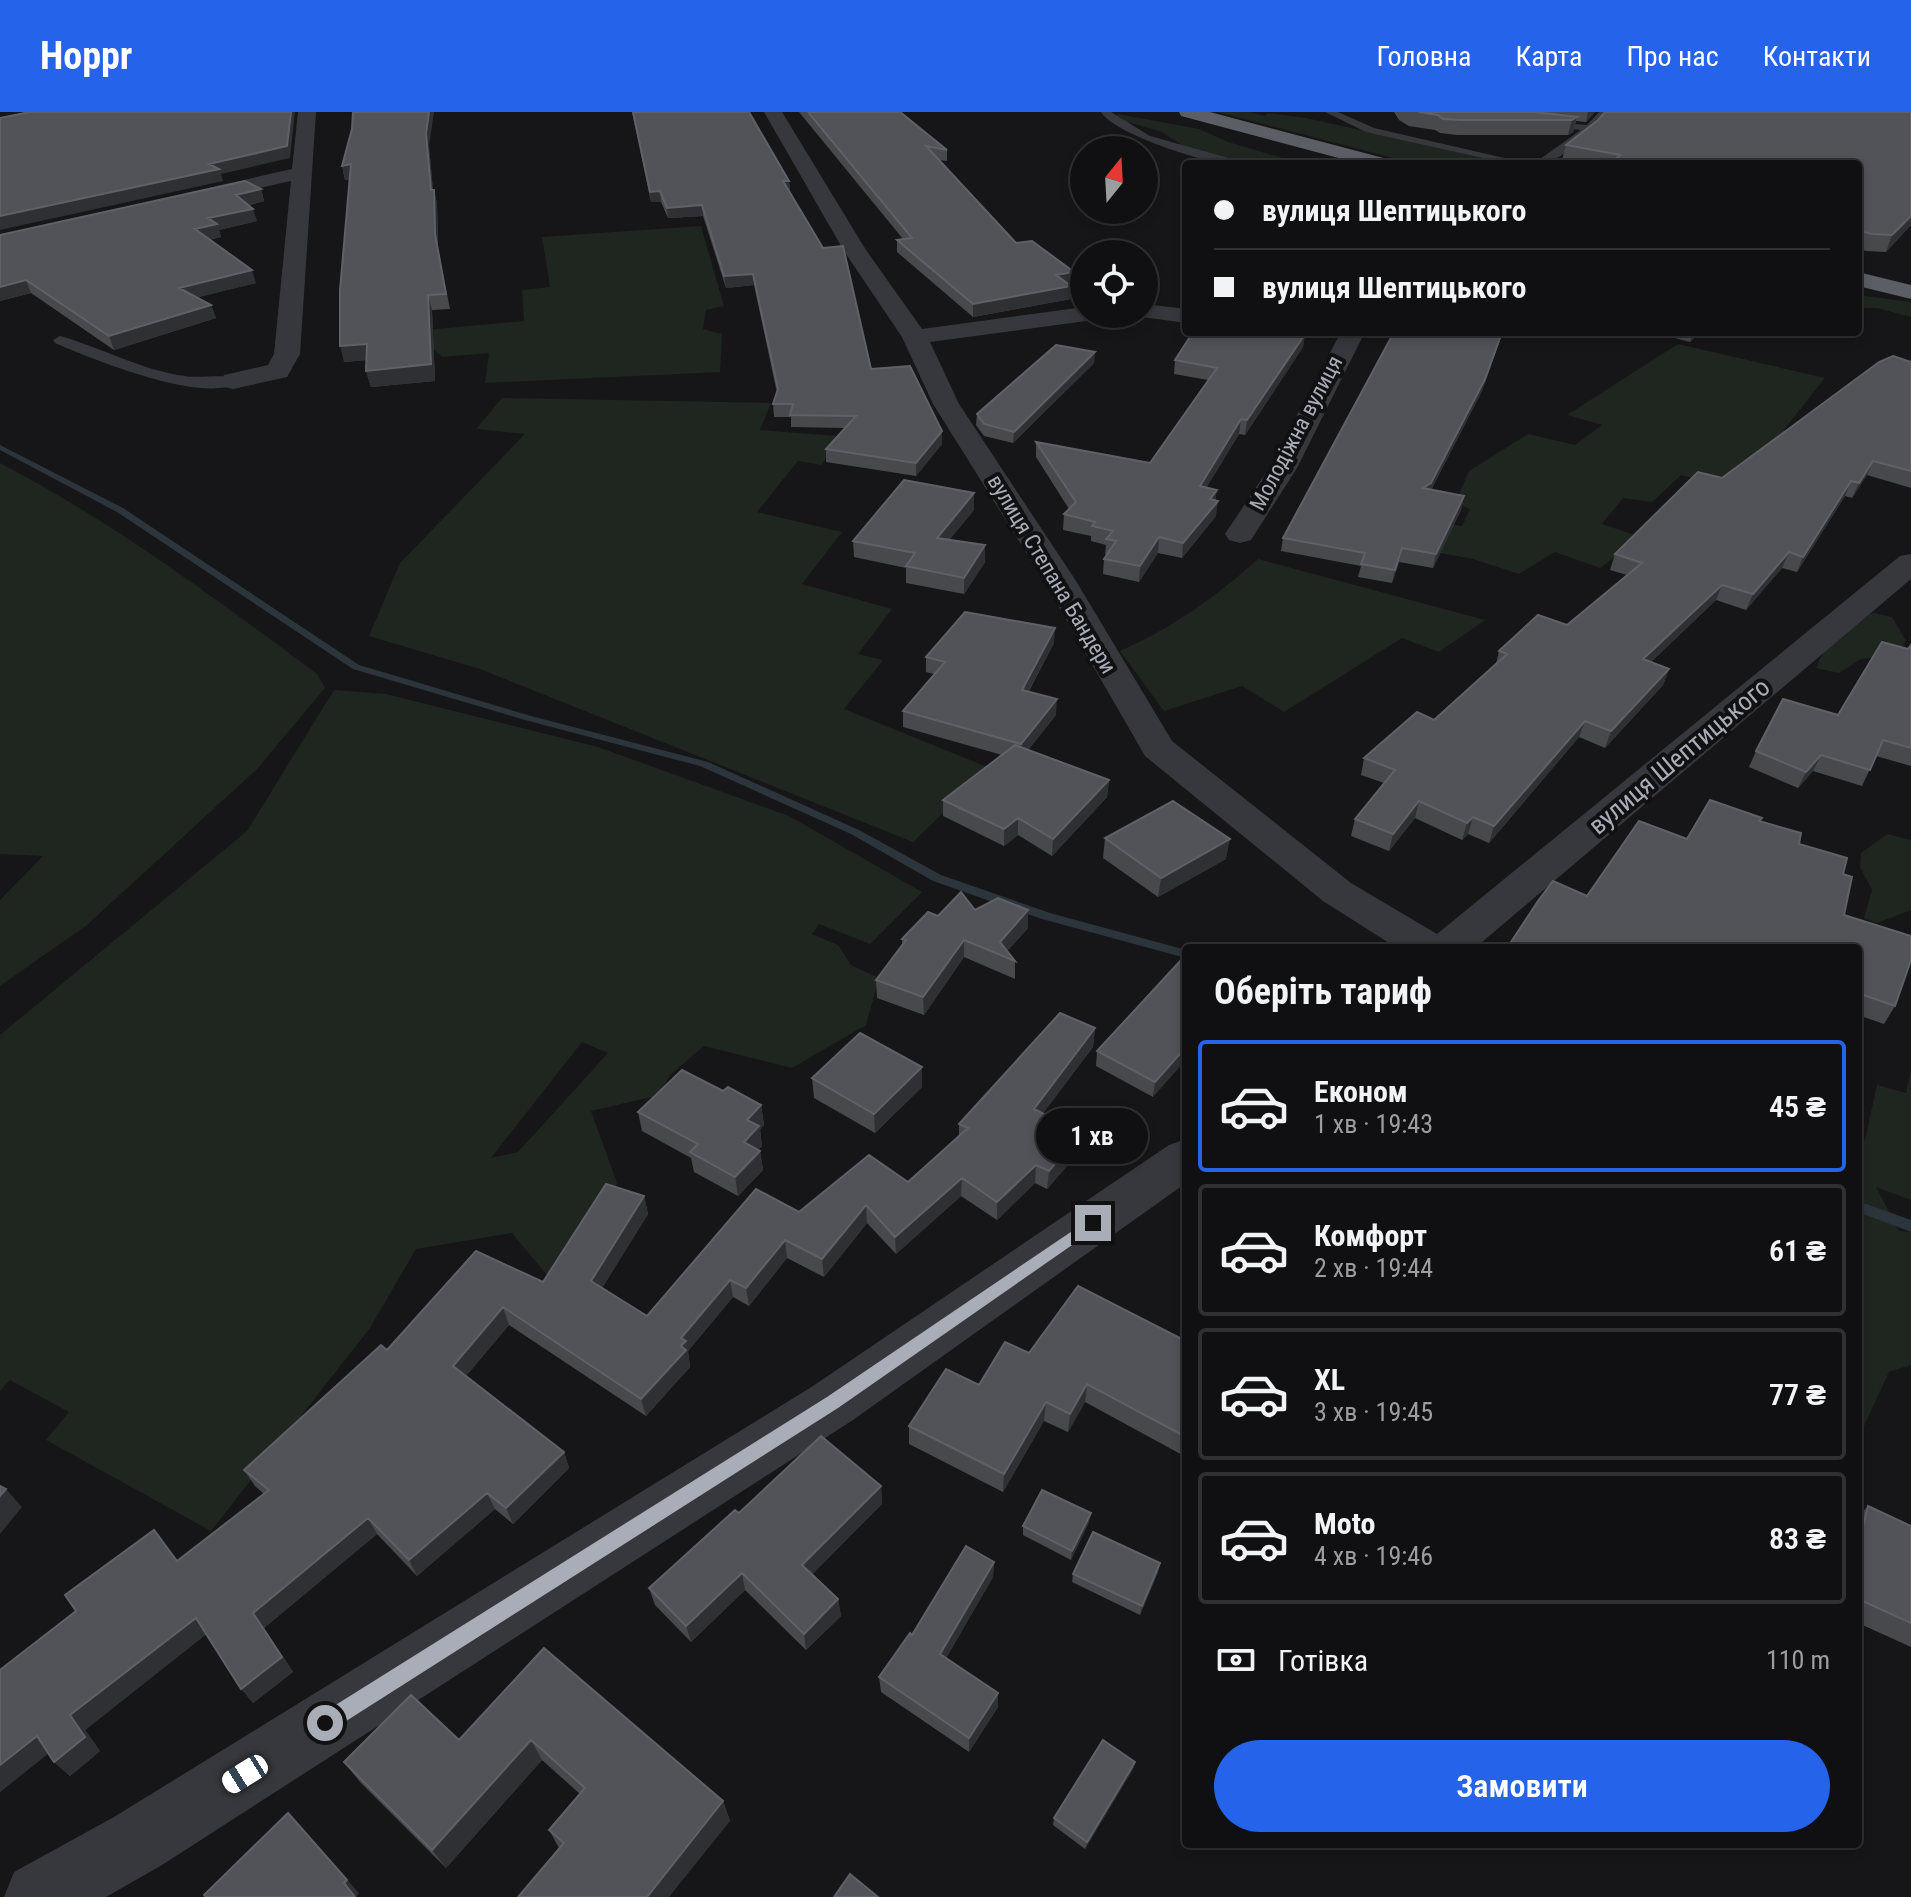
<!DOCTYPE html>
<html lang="uk">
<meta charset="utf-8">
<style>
body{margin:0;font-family:"Roboto Condensed",sans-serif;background:#1e1e20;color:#f1f3f6;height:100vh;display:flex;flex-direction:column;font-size:30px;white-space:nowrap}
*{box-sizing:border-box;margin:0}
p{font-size:26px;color:#9c9d9f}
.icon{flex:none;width:44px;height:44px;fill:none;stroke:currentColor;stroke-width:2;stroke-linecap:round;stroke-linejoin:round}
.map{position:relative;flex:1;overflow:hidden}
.drawer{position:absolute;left:1182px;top:832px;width:680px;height:904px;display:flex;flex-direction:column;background:#101012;border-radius:8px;box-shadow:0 4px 12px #0003,0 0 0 2px #303032}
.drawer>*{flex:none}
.top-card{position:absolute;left:1182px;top:48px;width:680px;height:176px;border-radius:8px;box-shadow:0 4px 12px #0003,0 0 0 2px #303032;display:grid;align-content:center;height:176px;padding:0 32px;background:#101012}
.needle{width:52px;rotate:18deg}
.buttons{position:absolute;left:1070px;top:24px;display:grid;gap:16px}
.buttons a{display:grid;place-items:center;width:88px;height:88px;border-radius:50%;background:#101012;box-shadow:0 4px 12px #0003,0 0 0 2px #303032;font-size:40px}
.end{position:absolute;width:36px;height:36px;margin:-18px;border:10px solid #a8adb8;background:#111;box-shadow:0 0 0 4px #111}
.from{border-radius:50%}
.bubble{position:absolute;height:56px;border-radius:28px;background:#101012;box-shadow:0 4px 12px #0003,0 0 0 2px #303032;font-size:26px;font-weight:600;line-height:56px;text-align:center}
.car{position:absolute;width:24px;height:48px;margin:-24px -12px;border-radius:10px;box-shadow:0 0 6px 2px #0007;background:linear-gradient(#fff 24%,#345 0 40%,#fff 0 76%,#345 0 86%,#fff 0)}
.top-card b{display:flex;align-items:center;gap:28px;height:76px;font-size:30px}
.top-card b+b{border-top:2px solid #303032}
.top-card i{width:20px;height:20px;background:#f1f3f6}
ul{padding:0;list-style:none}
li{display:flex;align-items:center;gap:24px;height:132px;margin:0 16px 12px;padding:0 16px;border:4px solid #303032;border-radius:8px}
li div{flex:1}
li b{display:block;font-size:30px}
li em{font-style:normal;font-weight:600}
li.selected{border-color:#2563eb}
li>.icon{width:72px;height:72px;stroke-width:1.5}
h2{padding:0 32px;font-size:36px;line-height:96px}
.pay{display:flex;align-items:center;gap:20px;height:88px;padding:0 32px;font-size:30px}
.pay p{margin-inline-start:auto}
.primary-button{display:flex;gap:16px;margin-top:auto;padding:16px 32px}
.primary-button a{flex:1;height:92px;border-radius:48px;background:#2563eb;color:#fff;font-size:32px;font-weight:600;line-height:92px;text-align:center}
header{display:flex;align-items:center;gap:48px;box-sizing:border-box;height:112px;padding:0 40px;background:#2563eb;color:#fff}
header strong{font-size:38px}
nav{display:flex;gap:44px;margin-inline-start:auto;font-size:28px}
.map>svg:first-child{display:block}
.green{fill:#1e261f;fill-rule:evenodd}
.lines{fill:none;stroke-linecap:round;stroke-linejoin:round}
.stream{fill:#2c353c;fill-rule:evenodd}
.service{fill:#37383d;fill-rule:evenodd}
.minor{fill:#37383d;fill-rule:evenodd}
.trunk{fill:#5b5e65;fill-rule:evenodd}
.wall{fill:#47494d}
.shaded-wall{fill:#2f3033}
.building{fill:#525359;stroke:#5f6168;stroke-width:2}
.route{fill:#a8adb8}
.labels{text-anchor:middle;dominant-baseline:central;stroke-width:8;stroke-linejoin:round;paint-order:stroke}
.far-street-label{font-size:22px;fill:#a8adb8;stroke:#111113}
.street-label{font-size:26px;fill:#a8adb8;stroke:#111113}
</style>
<header>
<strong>Hoppr</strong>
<nav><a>Головна</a><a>Карта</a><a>Про нас</a><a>Контакти</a></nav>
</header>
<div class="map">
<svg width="1911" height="1785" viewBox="0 0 1911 1785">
<rect width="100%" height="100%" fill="#161618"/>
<path class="green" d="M1217,0H1249L1265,4L1269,1L1306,6L1513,52H1416Z
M1118,2L1199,17L1228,30L1303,52L1231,49L1183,34L1162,20L1115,6Z
M701,114L724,194L706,198L703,217L722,222L720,260L485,271L489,241L442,245L431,235L404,220L524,209L522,178L550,175L542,125Z
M1858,183L1911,190V205L1877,196H1858Z
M1678,232L1825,266L1771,334L1726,375L1681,363L1652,390L1623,386L1602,412L1641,425L1600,456L1555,440L1519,462L1473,447L1429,439L1398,403L1462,414L1470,397L1455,391L1469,359L1528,322L1575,333L1602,313L1567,303Z
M502,286L771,291L760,318L837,324L822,353L798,349L757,400L842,420L802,472L892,497L858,542L883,548L844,597L990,656L913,730L480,557L369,524L400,451L525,322L476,317Z
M0,351C113,410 215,486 317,562L325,576L257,657L87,813L0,874V788L43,744L0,742Z
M1258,447L1485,508L1439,540L1402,526L1284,600L1242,574L1164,599L1120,539C1175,514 1213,487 1258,447Z
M1874,501L1892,505L1906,529L1897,543L1861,547L1839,561L1816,556C1825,533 1849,506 1874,501Z
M334,578L386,582L598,635L789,704L922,780L870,832L819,812L812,822L838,833L851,853L879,866L866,913L792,956L704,934L669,964L660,983L591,999L617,1071L570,1191L512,1121L416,1137L370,1216L211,1419L46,1328L69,1300L10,1268L0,1279V923L247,719ZM582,930L608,941L518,1040L491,1046Z
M1887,722L1911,728V798L1877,811L1864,806L1872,778L1860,755L1861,741Z
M1911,958V1088L1876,1075L1899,1119L1911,1120V1253L1889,1260L1858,1327V1042L1861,1045L1877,973L1906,981Z"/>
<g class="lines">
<path class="stream" d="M0,333L123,396L359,553L531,604L708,650L859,718L941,763L1050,801L1186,838V846L1042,807L933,769L851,722L700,654L525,608L353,557L117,400L0,338Z
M1858,1089L1911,1108V1120L1858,1100Z"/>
<path class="service" d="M1101,0H1111L1150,24L1250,52C1242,52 1234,53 1225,52C1200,49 1113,21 1101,0Z
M1325,0H1338L1374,16L1530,52H1510L1366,20Z
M1599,0H1610C1592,21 1562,52 1533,52L1581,18L1544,14L1539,11L1540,9L1587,13Z
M60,224C103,236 140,258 185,264C201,267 229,260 240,269C208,295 90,246 55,231L53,228Z"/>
<path class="minor" d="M298,0H316L300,242L287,265L233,277L224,275L220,269L224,263L268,253L274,242L291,69L193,91L182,85L186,81L292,57Z
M764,0H782L866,138L922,217L1084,195V202H1098L1095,207L1086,209L930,230L959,292L1076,469L1172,629L1351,771L1437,822L1900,444L1911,442V467L1475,836H1397L1323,789L1145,644L1044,469L933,292L902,225L844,139Z
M1144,192L1186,197V211L1135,204L1134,202H1144Z
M1341,220H1365L1297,356L1251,428L1240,431L1229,428L1225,422L1269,356Z
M1186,1027V1071L853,1308L162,1753L106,1785H4L14,1760L114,1705L813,1274L1169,1033Z"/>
<path class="trunk" d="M1179,0H1210L1391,48L1394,52H1361L1181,4Z
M1858,160L1911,173V187L1858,174Z"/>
</g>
<path class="wall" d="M632,0H749L789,69L790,79L871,257L942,319V332L916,364L826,350V337L845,316L791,315V305H774L773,292L777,281L754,173L726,176L703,104L668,106L661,90H651Z
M799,0H900L947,38V49L939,48L1016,131L1074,172L1070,173L1071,174V187L973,205L897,140V128L903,127Z
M1394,0H1595L1586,10L1576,9L1573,20L1568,23H1457L1440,21L1435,18L1409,14L1399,8Z
M1605,0H1911V113L1886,140L1866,139L1858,137V52H1582L1562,48L1566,33L1598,8Z
M429,34L433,78H434L437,92L438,136L450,197L432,198L435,269L371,275L366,259V248L344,250L350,67L345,68L342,54Z
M261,77L264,89L249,93L257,109L219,118L221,125L209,128L256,171L197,185L211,193L216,206L114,238L31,181L0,189V123Z
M1394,220H1513L1510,225L1502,223L1482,279L1431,378L1464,384L1461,398L1433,456L1399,450L1392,471L1358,465L1361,454L1281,439L1283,426Z
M1652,220H1701L1690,230Z
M1305,222L1303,235L1245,323L1239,322L1206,376L1216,388V404L1182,446L1158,441L1139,470L1103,462L1104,447L1107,442H1105L1106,433L1091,429V424L1063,418L1064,402L1069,397L1036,345V330L1150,351L1208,268L1174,262L1175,248Z
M1911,250V376L1867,363L1852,386L1845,384L1797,460L1782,456L1746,498L1716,488L1651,550L1669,557L1663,573L1605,636L1579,625L1489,731L1468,722L1462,728L1415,706L1389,739L1351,724L1355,707L1384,671L1361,663L1364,646L1434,608L1496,552L1499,539L1567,513L1627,463L1610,458L1615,442L1722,366Z
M1094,251L1013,331L984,324L976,313L977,302Z
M974,398L949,428L985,433V450L964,482L906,471V456L854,445L853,429Z
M1054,531L1029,579L1056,603L1028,638L1109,668L1107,685L1052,744L1018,723L1004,734L943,704V688L1002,643L903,615V599L934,562L926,560V545Z
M1911,533V654L1876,644L1862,674L1813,659L1798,676L1749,655L1756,639L1838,603L1908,537Z
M1760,709L1799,732L1843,762L1844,803L1895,894L1884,912L1858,903V836L1587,784L1687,727Z
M1105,726L1226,747L1158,785L1103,746Z
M975,798H1028V816L1007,839L1015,849V867L964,845L924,903L877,886L876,868L902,833V827L938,804Z
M1183,846L1153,985L1096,954L1097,939Z
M1095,916L1093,935L1043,1001L1081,1021L1080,1039L1047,1077L1035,1071L997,1108L961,1084L896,1142L867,1111L824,1165L787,1146L749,1194L733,1185L688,1239L690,1255L646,1304L509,1213L466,1264L564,1340L569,1356L513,1412L495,1397L417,1464L377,1422L264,1516L293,1560L253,1591L206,1522L85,1618L100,1639L70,1664L54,1650L48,1641L0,1680V1558L178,1449L264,1382L255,1374L244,1358L387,1238L543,1170L644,1084L648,1102L602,1176L647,1204L799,1100L908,1070L959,1024V1012Z
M922,955V975L875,1021L814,986L812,966Z
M723,979L761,993L764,1013L760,1018L762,1034L758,1038L760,1039L763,1058L738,1084L694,1060L691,1046L642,1019L638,1000Z
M1186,1229V1345L1085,1290L1068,1320L1044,1309L1003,1380L909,1332V1314L979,1273L1029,1241Z
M881,1374L882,1392L812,1462L838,1487L841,1504L806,1538L745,1478L691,1530L655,1493L649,1476L739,1401Z
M1868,1394L1911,1414V1535L1858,1511V1405Z
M1089,1410L1071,1448L1023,1423V1414Z
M994,1450L993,1465L946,1546L998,1581V1595L969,1640L881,1580L879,1565L912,1523Z
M1160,1451L1158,1460L1140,1503L1072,1470L1073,1462Z
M544,1536L723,1689L730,1709L559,1736L549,1718L580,1682L542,1648L446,1756L360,1670L344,1650L459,1628Z
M1135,1650L1133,1657L1085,1737L1053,1713L1054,1706Z"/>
<path class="shaded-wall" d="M291,0H295L290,46L221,62L223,69L0,118V104L209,52Z
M429,0H434L429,34L434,92L431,78L426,21Z
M1588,0H1595L1586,10Z
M1577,5L1573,20L1568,23L1572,8Z
M351,52L354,66L345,68L342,54Z
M783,69H789L790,79Z
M261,77L264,89L240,95L236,83Z
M434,78L437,92L438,136L450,197L435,122Z
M660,79L661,90H651L650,80Z
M702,93L703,104L668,106L667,96Z
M253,97L257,109L219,118L221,125L199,130L195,117L208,106Z
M1911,104V113L1886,140L1892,123Z
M252,158L256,171L184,189L179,176Z
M1074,160V172L1056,176V163Z
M753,162L754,173L726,176L724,164Z
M26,168L31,181L0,189V175Z
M1071,174V187L973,205V192Z
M428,183L432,198L435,269L371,275L366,259Z
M211,193L216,206L114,238L109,224Z
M1502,220L1482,279L1428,384L1423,376Z
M1693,220H1701L1690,230Z
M1305,222L1303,235L1245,323L1247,308Z
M367,232L371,248L344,250L340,234Z
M1095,240L1094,251L1013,331L1014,320Z
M1241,307L1239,322L1198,389L1200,374Z
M942,319V332L916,364V351Z
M1873,349L1867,363L1852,386L1859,371Z
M1851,369L1845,384L1797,460L1803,445Z
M1217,378L1215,392L1218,389L1216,404L1182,446L1183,431Z
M974,381V398L937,442V426Z
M1464,384L1461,398L1433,456L1436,442Z
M1159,425L1158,441L1139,470L1140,454Z
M985,433V450L964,482V466Z
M1402,436L1399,450L1392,471L1395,458Z
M1789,440L1782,456L1746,498L1753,482Z
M1722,473L1716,488L1637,563L1643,547Z
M1055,516L1054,531L1021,593L1022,578Z
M1669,557L1663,573L1605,636L1611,619Z
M1057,587L1056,603L1020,648L1021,632Z
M1585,609L1579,625L1489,731L1494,714Z
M1821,643L1813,659L1798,676L1806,660Z
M1109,668L1107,685L1052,744L1053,727Z
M1419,689L1415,706L1389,739L1393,722Z
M1473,705L1468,722L1462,728L1467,711Z
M1018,706V723L1004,734V717Z
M1230,727L1226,747L1158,785L1161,766Z
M1028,798V816L1003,844L1000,830Z
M964,828V845L924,903L923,885Z
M1095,916L1093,935L1033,1015L1034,997Z
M1186,935V948L1153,985L1155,970Z
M922,955V975L875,1021L874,1002Z
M761,993L764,1013L760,1018L762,1034L747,1049L744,1030L747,1008Z
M1081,1021L1080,1039L1047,1077L1049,1059Z
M760,1039L763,1058L738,1084L735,1065Z
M1036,1053L1035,1071L997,1108V1090Z
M962,1066L961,1084L896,1142L895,1125Z
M644,1084L648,1102L596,1186L591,1169Z
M866,1093L867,1111L824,1165L822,1147Z
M785,1128L787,1146L749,1194L746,1176Z
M730,1168L733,1185L688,1239L690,1255L646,1304L641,1287L681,1226Z
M503,1195L509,1213L460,1271L453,1254Z
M1087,1272L1085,1290L1068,1320L1070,1302Z
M1046,1290L1044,1309L1003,1380L1004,1362Z
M564,1340L569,1356L513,1412L506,1396Z
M881,1374L882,1392L805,1470L802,1453Z
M6,1377L22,1395L0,1422V1384Z
M487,1381L495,1397L417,1464L409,1448Z
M1091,1401L1089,1410L1071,1448L1072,1439Z
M368,1406L377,1422L264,1516L293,1560L253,1591L241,1577L253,1501Z
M994,1450L993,1465L940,1557V1542Z
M1160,1451L1158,1460L1140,1503L1142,1494Z
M742,1461L745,1478L691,1530L686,1514Z
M838,1487L841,1504L806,1538L804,1522Z
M196,1506L208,1521L85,1618L100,1639L70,1664L54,1650L70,1603Z
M998,1581V1595L969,1640V1626Z
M37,1624L53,1638L0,1680V1653Z
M531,1628L542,1648L446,1756L432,1738Z
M1135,1650L1133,1657L1085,1737L1087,1730Z
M723,1689L730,1709L669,1785H647Z
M288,1701L359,1781L356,1785L344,1771Z"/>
<path class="building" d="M30,0H291L287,34L209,52L219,57L0,104V6Z
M353,0H429L426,21L431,78H434L435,122L446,182L428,183L431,252L366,259L367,232L340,234V178L351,52L342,54L352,17Z
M633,0H749L789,69H783L823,136L843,134L871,257L910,254L942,319L916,351L826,337L856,304L790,303L793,292H773L778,277L753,162L724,164L702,93L667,96L660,79L650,80Z
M808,0H900L947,38L926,34L1016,131L1032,129L1074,160L1056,163L1071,174L973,192L897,128L912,126Z
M1419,0H1535L1577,5L1572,8H1460L1443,7L1438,3Z
M1605,0H1911V104L1892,123L1873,122L1858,119V52H1647L1616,47L1620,43L1566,33L1598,8Z
M245,69L261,77L236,83L253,97L208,106L217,112L195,117L252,158L179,176L211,193L109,224L26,168L0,175V123Z
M1193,220H1297L1305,222L1247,308L1241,307L1200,374L1217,378L1210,387L1218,389L1183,431L1159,425L1140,454L1104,447L1116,429L1106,427L1113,419L1092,414L1095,410L1064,402L1076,390L1036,330L1150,351L1217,256L1175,248Z
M1394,220H1502L1485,267L1431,371L1423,376L1464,384L1436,442L1402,436L1395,458L1361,452L1365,441L1283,426Z
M1056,233L1095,240L1014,320L984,312L977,302Z
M1893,244L1911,250V359L1873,349L1859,371L1851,369L1803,445L1789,440L1753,482L1722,473L1643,547L1669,557L1611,619L1585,609L1494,714L1473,705L1467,711L1419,689L1393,722L1355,707L1395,658L1364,646L1417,600L1434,608L1507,542L1499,539L1538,503L1567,513L1642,451L1615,442L1698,360L1722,366L1879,250Z
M904,368L974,381L937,426L985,433L964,466L906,454L915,441L853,429Z
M965,500L1055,516L1022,578L1057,587L1021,632L903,599L945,550L926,545Z
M1882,530L1908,537L1911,533V636L1883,628L1870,658L1821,643L1806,660L1756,639L1783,587L1838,603Z
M1015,633L1109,668L1053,727L1018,706L1004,717L943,688Z
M1710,688L1762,706L1759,709L1801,721L1799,732L1847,746L1843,762L1852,765L1844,803L1911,824V848L1895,894L1858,881V836H1507L1538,789L1553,769L1587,784L1639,709L1687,727Z
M1173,689L1230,727L1161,766L1105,726Z
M961,780L975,798L998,786L1028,798L1000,830L1015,849L964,828L923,885L876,868L906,828L902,827L928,800L938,804Z
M1183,846L1186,847V935L1155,970L1097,939Z
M1060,901L1095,916L1034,997L1081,1021L1049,1059L1036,1053L997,1090L962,1066L895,1125L866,1093L822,1147L785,1128L746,1176L730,1168L681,1226L686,1229L681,1234L686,1238L641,1287L503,1195L453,1254L564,1340L506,1396L487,1381L409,1448L368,1406L253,1501L282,1545L241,1577L196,1506L70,1603L85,1625L54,1650L37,1624L0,1653V1558L76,1499L65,1483L154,1418L177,1449L269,1378L244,1358L381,1233L387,1238L476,1139L543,1170L606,1072L644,1084L591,1169L647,1204L756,1077L799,1100L869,1043L908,1070L968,1016L959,1012Z
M860,921L922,955L874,1002L812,966Z
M682,958L723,979L728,975L761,993L747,1008L759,1014L744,1030L760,1039L735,1065L690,1040L698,1032L638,1000Z
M1078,1174L1186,1229V1325L1087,1272L1070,1302L1046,1290L1004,1362L909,1314L946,1257L979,1273L1005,1230L1029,1241Z
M821,1324L881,1374L802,1453L838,1487L804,1522L742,1461L686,1514L649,1476L735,1398L739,1401Z
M0,1374L6,1377L0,1384Z
M1042,1378L1091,1401L1072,1439L1023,1414Z
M1868,1394L1911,1414V1511L1858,1487V1408L1864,1411Z
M1093,1420L1160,1451L1142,1494L1073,1462Z
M966,1434L994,1450L940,1542L998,1581L969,1626L879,1565L910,1521L912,1523Z
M544,1536L723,1689L647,1785H518L564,1731L549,1718L585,1676L531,1628L432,1738L344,1650L411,1583L459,1628Z
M1103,1628L1135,1650L1087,1730L1054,1706Z
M288,1701L347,1768L344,1771L355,1785H206L204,1783Z
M850,1762L878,1785H834Z"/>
<path class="route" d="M1093,1105L1100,1111L1098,1115L838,1296L332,1618L325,1621L318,1618L316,1611L318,1604L827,1285Z"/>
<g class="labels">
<g class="far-street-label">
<text transform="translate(1296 321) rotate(-62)">Молодіжна вулиця</text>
<text transform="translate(1052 462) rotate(59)">вулиця Степана Бандери</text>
</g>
<g class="street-label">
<text transform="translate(1679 644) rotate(-40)">вулиця Шептицького</text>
</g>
</g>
</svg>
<div class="buttons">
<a><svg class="needle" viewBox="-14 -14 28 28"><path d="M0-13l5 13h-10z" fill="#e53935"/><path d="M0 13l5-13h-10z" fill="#9c9d9f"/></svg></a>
<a><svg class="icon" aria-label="locate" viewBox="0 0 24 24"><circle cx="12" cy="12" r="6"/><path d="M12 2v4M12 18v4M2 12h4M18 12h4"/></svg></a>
</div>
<i class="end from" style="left:325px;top:1611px"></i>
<i class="end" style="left:1093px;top:1111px"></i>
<div class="bubble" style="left:1036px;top:996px;width:112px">1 хв</div>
<i class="car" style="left:245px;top:1662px;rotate:238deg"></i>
<div class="top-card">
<b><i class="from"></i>вулиця Шептицького</b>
<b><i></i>вулиця Шептицького</b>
</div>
<section class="drawer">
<h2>Оберіть тариф</h2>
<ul>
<li class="selected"><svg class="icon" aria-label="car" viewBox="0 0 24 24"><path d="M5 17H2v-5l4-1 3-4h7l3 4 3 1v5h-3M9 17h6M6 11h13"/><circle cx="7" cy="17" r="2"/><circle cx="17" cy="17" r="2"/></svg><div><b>Економ</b><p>1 хв · 19:43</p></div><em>45 ₴</em></li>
<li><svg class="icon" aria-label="car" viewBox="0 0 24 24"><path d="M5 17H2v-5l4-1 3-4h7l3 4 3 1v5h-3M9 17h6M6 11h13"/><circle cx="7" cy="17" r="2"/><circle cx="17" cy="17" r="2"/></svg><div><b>Комфорт</b><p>2 хв · 19:44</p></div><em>61 ₴</em></li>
<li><svg class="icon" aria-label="car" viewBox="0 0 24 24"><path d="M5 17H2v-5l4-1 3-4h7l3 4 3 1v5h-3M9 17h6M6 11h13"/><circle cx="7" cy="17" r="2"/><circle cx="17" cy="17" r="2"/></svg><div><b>XL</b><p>3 хв · 19:45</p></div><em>77 ₴</em></li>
<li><svg class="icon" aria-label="car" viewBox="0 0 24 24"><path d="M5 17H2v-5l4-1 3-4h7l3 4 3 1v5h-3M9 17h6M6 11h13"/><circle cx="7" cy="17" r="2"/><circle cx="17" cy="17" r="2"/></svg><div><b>Moto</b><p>4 хв · 19:46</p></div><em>83 ₴</em></li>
</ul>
<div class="pay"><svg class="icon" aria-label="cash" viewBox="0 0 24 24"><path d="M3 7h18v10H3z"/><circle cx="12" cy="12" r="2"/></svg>Готівка<p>110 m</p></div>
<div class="primary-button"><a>Замовити</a></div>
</section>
</div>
